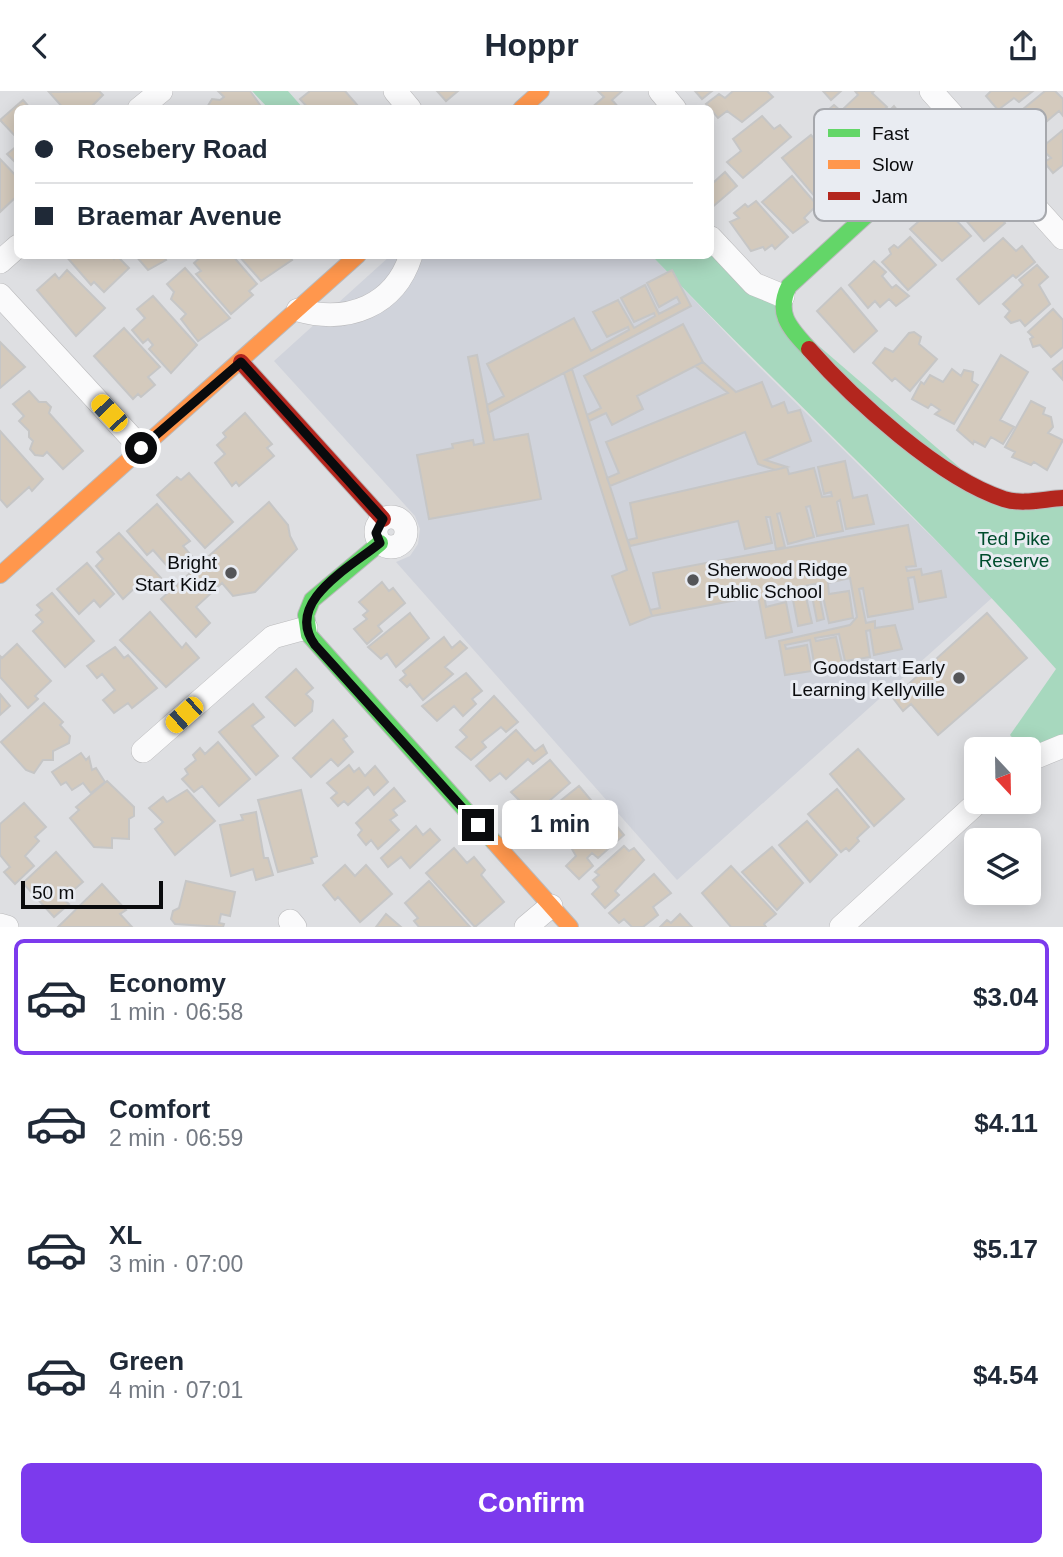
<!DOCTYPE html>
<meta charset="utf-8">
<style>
body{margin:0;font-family:Helvetica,sans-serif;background:#f6f6f7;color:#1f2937;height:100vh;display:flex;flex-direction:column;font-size:26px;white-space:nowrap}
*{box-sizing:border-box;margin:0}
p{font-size:23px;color:#747a83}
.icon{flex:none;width:38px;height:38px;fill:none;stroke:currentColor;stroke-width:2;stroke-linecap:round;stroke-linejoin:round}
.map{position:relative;height:836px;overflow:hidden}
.drawer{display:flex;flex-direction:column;background:#fff;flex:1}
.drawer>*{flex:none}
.top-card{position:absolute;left:14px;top:14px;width:700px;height:154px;border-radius:10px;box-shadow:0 4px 18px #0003;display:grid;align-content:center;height:154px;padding:0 21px;background:#fff}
.needle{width:46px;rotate:158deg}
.fabs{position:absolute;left:964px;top:646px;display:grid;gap:14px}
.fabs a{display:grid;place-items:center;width:77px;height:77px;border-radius:10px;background:#fff;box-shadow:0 4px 18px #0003;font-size:35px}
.scale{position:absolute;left:21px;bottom:18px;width:142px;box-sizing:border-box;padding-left:7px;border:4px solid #0a0b0d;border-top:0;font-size:19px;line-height:24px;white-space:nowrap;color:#0a0b0d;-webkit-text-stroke:5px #e9ecf2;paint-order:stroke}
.end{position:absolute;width:32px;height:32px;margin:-16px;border:9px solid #0a0b0d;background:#fff;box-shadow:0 0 0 4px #fff}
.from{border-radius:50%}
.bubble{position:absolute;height:49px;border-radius:10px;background:#fff;box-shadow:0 4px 18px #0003;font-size:23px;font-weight:700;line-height:49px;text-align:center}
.car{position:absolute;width:21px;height:42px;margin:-21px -10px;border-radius:9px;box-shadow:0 0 5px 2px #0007;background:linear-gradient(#f5c518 24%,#345 0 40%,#f5c518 0 76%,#345 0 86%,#f5c518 0)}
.top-card b{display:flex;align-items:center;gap:24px;height:66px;font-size:26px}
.top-card b+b{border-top:2px solid #e0e1e3}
.top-card i{width:18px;height:18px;background:#1f2937}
ul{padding:12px 0 0;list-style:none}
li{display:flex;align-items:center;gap:21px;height:116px;margin:0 14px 10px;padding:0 7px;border:4px solid transparent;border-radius:10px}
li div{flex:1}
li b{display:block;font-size:26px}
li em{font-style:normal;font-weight:700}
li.current{border-color:#7c3aed}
li>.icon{width:63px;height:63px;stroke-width:1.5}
.cta{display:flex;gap:14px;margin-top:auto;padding:14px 21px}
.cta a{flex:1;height:80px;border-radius:10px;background:#7c3aed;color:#fff;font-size:28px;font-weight:700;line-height:80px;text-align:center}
header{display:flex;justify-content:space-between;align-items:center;height:91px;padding:0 21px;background:#fff;font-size:32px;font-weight:700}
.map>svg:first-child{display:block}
.built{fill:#d0d3db}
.green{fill:#a7d8be}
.building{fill:#d4cabd;stroke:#c6c6c6;stroke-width:2}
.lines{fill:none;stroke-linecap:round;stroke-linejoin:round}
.street-casing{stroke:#bababc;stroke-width:24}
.fast-casing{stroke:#bababc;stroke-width:18}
.slow-casing{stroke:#bababc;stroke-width:18}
.jam-casing{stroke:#bababc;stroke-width:18}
.street{stroke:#fafafb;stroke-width:23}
.fast{stroke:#63d668;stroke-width:16}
.slow{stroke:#ff974d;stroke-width:16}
.jam{stroke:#b3261e;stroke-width:16}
.route{stroke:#0a0b0d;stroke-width:9}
.poi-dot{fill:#545558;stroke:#e9ecf2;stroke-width:2.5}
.labels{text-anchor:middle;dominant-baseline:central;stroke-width:6;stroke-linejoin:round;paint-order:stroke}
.park-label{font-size:19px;fill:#004c2d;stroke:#e9ecf2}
.poi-label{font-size:19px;fill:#0a0b0d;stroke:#e9ecf2;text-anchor:end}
.key{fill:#e9ecf2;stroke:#a6a8ad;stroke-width:2}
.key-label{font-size:19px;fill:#0a0b0d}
</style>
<header><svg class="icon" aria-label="back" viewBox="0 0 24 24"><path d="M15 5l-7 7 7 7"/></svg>Hoppr<svg class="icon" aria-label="share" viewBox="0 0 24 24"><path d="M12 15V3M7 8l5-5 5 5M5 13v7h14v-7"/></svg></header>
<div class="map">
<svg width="1063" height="836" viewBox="0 0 1063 836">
<rect width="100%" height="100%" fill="#dedfe2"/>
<path class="built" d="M390,165H652L743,260L993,506L677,789L396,471L410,465L418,453L420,438L415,425L274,270Z"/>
<path class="green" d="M252,0H288L303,17H268Z
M711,147L783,224L988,401L1063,407V655L1022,658L1010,644L1056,578C929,433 785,304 652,165L710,164Z"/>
<path class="building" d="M99,0L103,4L89,18H64L49,1Z
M218,0H250L263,18H206L212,8L220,9L224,6Z
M310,0H345L358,15L309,18L300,8Z
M437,0H458L446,10Z
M598,0H622L612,9L620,18H590L604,6Z
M695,0H712L702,8Z
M733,0H767L773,6L742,31L727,20L718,27L706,13L719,3L725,7Z
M823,0H841L831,9Z
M855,0H874L872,2L887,16L841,57L816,29L834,14L841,20L858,4Z
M991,0H1033L1019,11L1014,7L998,19L986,5Z
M1045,0H1055L1063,8V25L1059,20L1039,37L1043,40L1028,52L1015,38L1024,32L1017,23Z
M23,9L31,18H18V48L0,29Z
M894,15L906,30L898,37L903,44L871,77L866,73L862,76L853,67L857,63L852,58L877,36L881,39L886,35L880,29Z
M762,25L774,38L780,34L791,46L743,87L727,71L741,60L733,48Z
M1063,39V74L1053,82L1044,71L1051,67L1041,57Z
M811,44L824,59L818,66L824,73L832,67L850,88L822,114L782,67Z
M18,54V74L7,63Z
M0,68L18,87V104L0,121Z
M725,81L737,95L710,118V87L714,91Z
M792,85L817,114L804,127L808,131L793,142L762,111Z
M975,91L1005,132L984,150L957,119L954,121L940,106L954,92L961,99Z
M756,110L788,146L775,158L772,154L765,159L763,156L751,160L730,131L739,127L734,122L745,113L748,116Z
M940,112L971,145L942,170L910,138Z
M910,146L936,174L908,199L882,171L891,163L889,158L894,154L898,157Z
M1003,147L1016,160L1022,155L1035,171L1016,187L1013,184L979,213L957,188Z
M65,164H111L114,168L117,165L129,177L104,201L94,191L91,194Z
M135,164H162L166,169L148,179Z
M203,164H232L257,193L249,200L253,204L231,223L196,183L201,180L194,172Z
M238,164H288L292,169L261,190Z
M874,170L886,181L882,185L892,197L896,194L909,205L896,215L889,208L880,216L875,210L868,217L849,194Z
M1037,174L1048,186L1039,194L1050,213L1025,235L1020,229L1011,232L1005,226L1010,220L1003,213L1023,194L1019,189Z
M185,177L230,227L198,250L181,228L186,223L171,208L174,201L167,193Z
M67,179L105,217L76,245L37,199L55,183L59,188Z
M672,179L691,215L488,322L487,314L504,305L487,273L574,227L591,260L629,239L628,236L607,246L593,221L618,209L634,237L655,225L654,222L634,231L621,207L645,194L659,223L680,212L677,206L659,216L647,192Z
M841,197L877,240L854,261L817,220Z
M153,205L197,254L171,282L149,258L153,254L148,248L143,252L132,239L145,227L137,218Z
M1053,218L1063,229V256L1051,266L1040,254L1033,256L1030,248L1033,246L1028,241Z
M683,233L703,271L637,305L643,318L612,334L606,322L589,330L587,324L601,317L584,285Z
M124,237L160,276L148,286L155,294L141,306L138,303L133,308L94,265Z
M914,241L921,246L919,253L937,268L910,300L895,287L892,290L873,272L885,257L893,261L909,242Z
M0,251L25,276L0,297Z
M477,264L494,349L528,343L541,408L429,428L417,364L453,357L452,353L473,349L474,354L484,352L468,266Z
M1001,264L1028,281L1000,329L1014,336L1003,353L991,346L985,356L974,350L973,353L957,339Z
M1063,270V289L1053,278Z
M703,271L736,301L762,291L772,316L784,311L788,322L800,319L811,350L765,369L787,376L775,379L758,373L745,341L610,395L607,387L619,382L606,351L728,302L695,275Z
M572,278L652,525L630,534L612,485L627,479L564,282Z
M952,278L961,285L964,279L973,281L972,290L978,294L954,333L935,323L940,319L931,313L928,317L912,308L921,291L924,293L930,284L943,291Z
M29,300L39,311H46L51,316L49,322L83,360L63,378L47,361L43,365L35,364L30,358L33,350L29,346V340L19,330L24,325L13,313Z
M1031,310L1045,317L1043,323L1051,326L1053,336L1048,342L1063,349L1047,379L1034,371L1031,374L1012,366L1015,361L1005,356Z
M245,322L272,353L267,357L274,365L239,395L236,391L232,395L215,372L225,363L217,354L226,346L223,342Z
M0,340L43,388L32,400L29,396L7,416L0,408Z
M845,370L853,407L867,404L874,433L846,438L840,409L837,411L843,440L817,445L810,415L806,416L814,446L788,453L780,422L777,423L785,456L776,458L770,426H766L772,452L745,458L738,430L630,455L628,449L637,447L630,412L787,376L789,383L814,377L822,406L832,405L831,401L824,403L818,376Z
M189,382L233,431L205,457L157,404L177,386L181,389Z
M269,411L288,434L290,445L297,458L255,501L233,505L222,492L196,516L210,532L196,546L161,508Z
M157,413L190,450L183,455L196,470L185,479L176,468L167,475L153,459L147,464L127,440Z
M908,434L916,475L906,476L907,480L921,478L922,484L941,480L946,506L919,511L914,486L908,487L913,518L868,526L863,497L859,498L866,532L875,530V537L895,534L902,558L874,564L870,539L866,540L870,566L845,570L839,543L815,547L816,550L836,546L842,572L815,577L810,549L785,554L786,558L807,554L812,580L785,584L779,550L850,534L857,526L850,487L828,492L829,503L849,500L853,527L829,532L820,492L764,503L766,516L786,511L792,541L766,547L758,505L652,525L650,519L660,517L653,482Z
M119,442L161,487L147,499L140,492L123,508L96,475L103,468L97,461Z
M87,472L114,503L100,516L94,509L79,523L57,498Z
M382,491L389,500L393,497L405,512L378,535L382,540L367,553L354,538L367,528L363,524L368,520L359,511Z
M52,502L94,550L65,576L33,540L43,531L36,524L42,519L37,514Z
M819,503L824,528L817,530L812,505Z
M806,506L812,532L798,535L793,509Z
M150,521L182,557L186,552L199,567L166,596L120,549Z
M410,522L429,547L396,576L387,563L381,568L368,556Z
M987,522L1027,567L938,644L911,613L903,620L893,607Z
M444,546L452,557L460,550L467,557L445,576L453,583L423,609L410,593L407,596L400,589L406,584L403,580Z
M17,553L51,590L35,605L38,608L28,617L0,586V565L2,567Z
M115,556L124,567L128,564L157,597L132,617L128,612L114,622L103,609L115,599L102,583L97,587L87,575Z
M296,578L313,597L306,603L313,610L312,620L295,635L266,606Z
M466,582L482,600L472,608L476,613L463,625L454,615L437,630L422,615Z
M0,603L10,615L0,624Z
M494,605L518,631L506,641L501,636L482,651L486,656L471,669L456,656L467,646L460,639Z
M44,612L63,631L60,634L70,645L69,652L53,660V669H43L34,682L26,679L1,651Z
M253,613L264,626L252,635L278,665L256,684L219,641Z
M333,629L347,645L343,648L353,661L338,675L331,668L311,686L293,667Z
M516,639L535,660L543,654L547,662L533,673L528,668L506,688L500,682L490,690L476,675Z
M218,651L250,688L219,715L202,695L194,701L182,688L188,683L185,678L196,669L193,664L200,657L205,663Z
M858,658L904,708L874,735L830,683Z
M81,662L86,669L89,666L92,679L96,677L105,691L91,702L83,692L72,699L66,691L61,694L52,681Z
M550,669L570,692L527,729L514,715L520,710L511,701Z
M349,674L354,681L359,677L365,685L375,675L388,691L374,704L368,696L348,714L344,710L338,715L331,707L337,702L327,692Z
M107,690L134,716V725L129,728V748L112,747V757L94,756L70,727L79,719L76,716Z
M579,695L595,714L575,731L579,735L562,751L552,740L543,747L530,734Z
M394,697L405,710L393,719L397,724L390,729L399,739L378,758L371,749L366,754L358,744L362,739L356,732Z
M837,698L869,736L857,747L859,750L849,760L846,757L841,761L808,723Z
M187,699L215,730L175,764L155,738L163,731L149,717L163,706L167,711Z
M301,699L317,765L311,767L313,772L278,781L258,709Z
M24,712L46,736L35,746L39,750L25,765L34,775L15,793L4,781L10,776L0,764V733Z
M604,720L624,744L598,767L592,762L587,767L593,775L579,788L566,775L576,765L568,751Z
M256,721L264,767H268L273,784L256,789L253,778L231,785L220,734L243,729L241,724Z
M807,730L837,764L810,791L779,754Z
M416,735L423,744L430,738L440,749L410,777L401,766L388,776L381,767Z
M624,755L629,760L634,757L644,769L615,800L619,804L605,817L592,803L599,796L593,789L599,784L595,781Z
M772,756L803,792L777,819L742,781Z
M454,757L467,772L474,766L485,779L481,784L504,811L475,836L426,782Z
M56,761L83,791L63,808L69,813L54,826L23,792Z
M345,774L355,785L366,774L392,803L360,831L338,806L335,809L323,794Z
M731,775L776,823L764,833L766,836H731L702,802Z
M654,783L671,802L653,816L658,824L643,836H632L624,828L619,832L609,822Z
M186,790L235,801L230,825L221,823L219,832L224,833L223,836L175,833L171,828L173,820L179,817Z
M429,790L470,836H419L414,830L418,827L405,812Z
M102,793L126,819L120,823L132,836H58Z
M386,823L401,836H376Z
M680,823L692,836H660L667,829L671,832Z"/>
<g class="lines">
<g class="street-casing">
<path id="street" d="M395,0L410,18
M660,0L675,18
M931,0L1063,147
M139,18L161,0
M711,147L754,193L783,205
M0,171L18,155
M0,204L141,357
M298,219C348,233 395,215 411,164
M376 441a15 15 0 1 1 30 0a15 15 0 1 1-30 0Z
M143,660L273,546L306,537
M1029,669L1063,655
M290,830L295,836
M0,834L7,836
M526,836L551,815
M841,836L979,710"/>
</g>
<g class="fast-casing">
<path id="fast" d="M809,258C790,237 775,223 789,195L963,36
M380,452L312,509L306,524L309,544L494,751"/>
</g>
<g class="slow-casing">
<path id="slow" d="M521,18L541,0
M0,484L358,164
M494,751L570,836"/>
</g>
<g class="jam-casing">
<path id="jam" d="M809,258C853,308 941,388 1004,408C1023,414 1044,408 1063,407
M241,271L383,428"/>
</g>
<use href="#street" class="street"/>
<use href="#fast" class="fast"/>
<use href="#slow" class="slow"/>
<use href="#jam" class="jam"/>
</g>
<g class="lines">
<path class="route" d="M141,357L241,271L383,428L376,442L380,452C351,476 283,511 315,554L478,734"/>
</g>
<g class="poi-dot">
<circle cx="231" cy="482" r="7"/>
<circle cx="693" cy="489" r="7"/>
<circle cx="959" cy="587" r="7"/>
</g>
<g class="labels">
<g class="park-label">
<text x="1014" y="447">Ted Pike<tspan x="1014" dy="22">Reserve</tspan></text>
</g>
<g class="poi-label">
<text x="217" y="471">Bright<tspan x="217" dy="22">Start Kidz</tspan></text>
<text x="707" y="478" text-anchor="start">Sherwood Ridge<tspan x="707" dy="22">Public School</tspan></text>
<text x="945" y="576">Goodstart Early<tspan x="945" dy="22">Learning Kellyville</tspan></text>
</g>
</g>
<rect x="814" y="18" width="232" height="112" rx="10" class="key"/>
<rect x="828" y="38" width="32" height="8" fill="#63d668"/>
<rect x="828" y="69" width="32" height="9" fill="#ff974d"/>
<rect x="828" y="101" width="32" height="8" fill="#b3261e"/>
<g class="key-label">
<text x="872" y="49">Fast</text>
<text x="872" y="80">Slow</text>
<text x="872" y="112">Jam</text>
</g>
</svg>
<div class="fabs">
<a><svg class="needle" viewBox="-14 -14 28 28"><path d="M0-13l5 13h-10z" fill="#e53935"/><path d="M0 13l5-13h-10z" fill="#747a83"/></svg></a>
<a><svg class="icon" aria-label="layers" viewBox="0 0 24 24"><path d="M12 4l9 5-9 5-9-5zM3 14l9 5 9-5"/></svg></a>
</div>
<div class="scale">50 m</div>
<i class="end from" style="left:141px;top:357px"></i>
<i class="end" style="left:478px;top:734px"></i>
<div class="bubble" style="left:502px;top:709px;width:116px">1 min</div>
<i class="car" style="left:109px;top:322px;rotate:317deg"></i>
<i class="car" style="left:184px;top:624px;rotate:228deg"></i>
<div class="top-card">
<b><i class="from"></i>Rosebery Road</b>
<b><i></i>Braemar Avenue</b>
</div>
</div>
<section class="drawer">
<ul>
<li class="current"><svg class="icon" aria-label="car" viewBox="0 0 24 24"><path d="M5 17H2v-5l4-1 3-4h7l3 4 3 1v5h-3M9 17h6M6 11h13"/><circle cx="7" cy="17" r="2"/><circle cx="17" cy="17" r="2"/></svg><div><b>Economy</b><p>1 min · 06:58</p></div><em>$3.04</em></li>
<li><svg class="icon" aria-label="car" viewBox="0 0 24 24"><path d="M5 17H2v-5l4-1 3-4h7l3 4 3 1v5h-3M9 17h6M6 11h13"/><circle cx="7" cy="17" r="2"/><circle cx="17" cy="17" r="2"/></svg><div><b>Comfort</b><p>2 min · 06:59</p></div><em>$4.11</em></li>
<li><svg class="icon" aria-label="car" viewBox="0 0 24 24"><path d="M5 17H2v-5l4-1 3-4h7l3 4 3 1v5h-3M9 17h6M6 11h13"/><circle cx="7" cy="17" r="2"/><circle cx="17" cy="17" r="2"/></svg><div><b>XL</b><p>3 min · 07:00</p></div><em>$5.17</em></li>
<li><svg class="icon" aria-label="car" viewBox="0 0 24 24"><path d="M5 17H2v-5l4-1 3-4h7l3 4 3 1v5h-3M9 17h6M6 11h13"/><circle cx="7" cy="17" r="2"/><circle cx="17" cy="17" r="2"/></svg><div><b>Green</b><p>4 min · 07:01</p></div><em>$4.54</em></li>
</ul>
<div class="cta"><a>Confirm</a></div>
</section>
